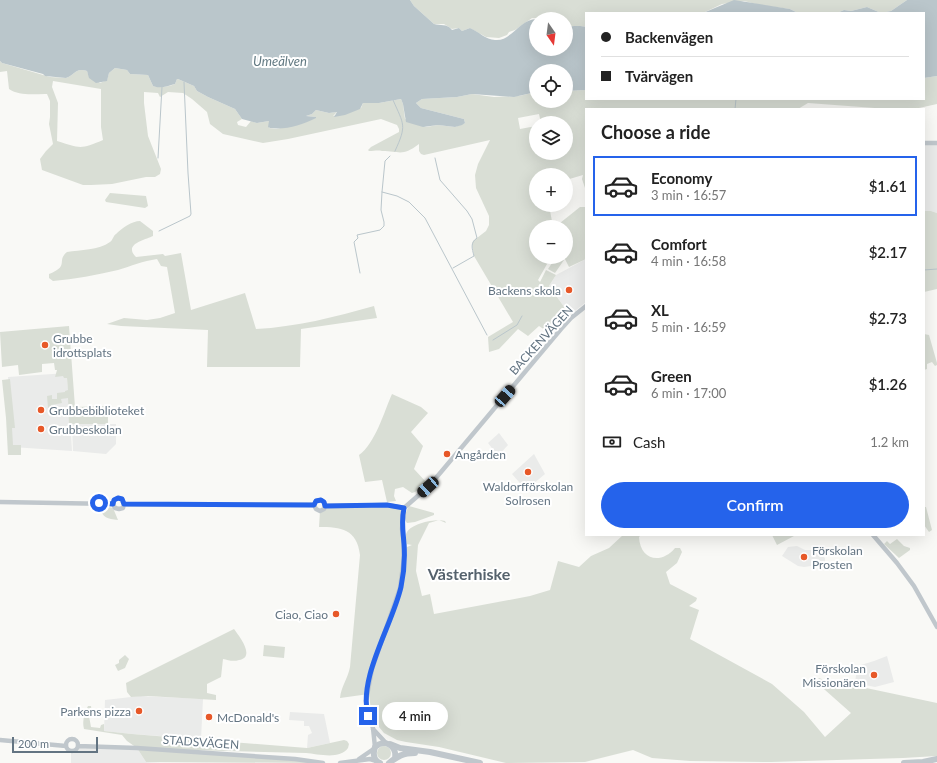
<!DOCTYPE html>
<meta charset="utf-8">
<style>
body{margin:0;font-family:Lato,sans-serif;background:#f2f2f2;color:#222;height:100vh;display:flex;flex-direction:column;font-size:15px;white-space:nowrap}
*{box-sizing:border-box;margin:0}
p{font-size:13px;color:#767676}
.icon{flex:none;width:22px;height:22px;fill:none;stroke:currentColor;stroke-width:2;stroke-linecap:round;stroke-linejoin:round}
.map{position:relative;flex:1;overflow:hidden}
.drawer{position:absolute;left:585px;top:108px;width:340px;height:428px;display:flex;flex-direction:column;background:#fff;border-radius:0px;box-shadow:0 4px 16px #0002}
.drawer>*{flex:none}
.top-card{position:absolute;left:585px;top:12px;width:340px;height:88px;border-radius:0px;box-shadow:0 4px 16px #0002;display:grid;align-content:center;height:88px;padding:0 16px;background:#fff}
.needle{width:26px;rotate:166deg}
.controls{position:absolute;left:529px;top:12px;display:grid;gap:8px}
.controls a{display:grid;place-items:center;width:44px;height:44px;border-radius:50%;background:#fff;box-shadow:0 4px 16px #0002;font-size:20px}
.scale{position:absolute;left:12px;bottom:10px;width:86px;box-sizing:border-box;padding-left:4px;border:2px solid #637482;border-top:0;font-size:11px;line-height:14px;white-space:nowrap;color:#637482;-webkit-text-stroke:3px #fff;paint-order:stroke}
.end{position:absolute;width:18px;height:18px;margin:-9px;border:5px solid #2563eb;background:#fff;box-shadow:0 0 0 2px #fff}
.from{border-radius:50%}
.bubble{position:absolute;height:28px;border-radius:14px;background:#fff;box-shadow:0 4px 16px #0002;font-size:13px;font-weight:600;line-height:28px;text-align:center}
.car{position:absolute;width:12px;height:24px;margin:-12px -6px;border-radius:5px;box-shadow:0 0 3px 1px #0007;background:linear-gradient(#222 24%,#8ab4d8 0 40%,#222 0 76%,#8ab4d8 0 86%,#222 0)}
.top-card b{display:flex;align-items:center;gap:14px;height:38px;font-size:15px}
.top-card b+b{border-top:1px solid #e0e0e0}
.top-card i{width:10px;height:10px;background:#222}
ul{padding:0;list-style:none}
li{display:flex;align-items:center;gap:12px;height:60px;margin:0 8px 6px;padding:0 8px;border:2px solid transparent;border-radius:0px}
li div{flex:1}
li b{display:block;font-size:15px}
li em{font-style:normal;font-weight:600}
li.on{border-color:#2563eb}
li>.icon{width:36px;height:36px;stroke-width:1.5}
h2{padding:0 16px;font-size:18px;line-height:48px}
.pay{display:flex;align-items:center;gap:10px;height:44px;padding:0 16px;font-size:15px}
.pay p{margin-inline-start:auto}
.button{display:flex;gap:8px;margin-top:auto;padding:8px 16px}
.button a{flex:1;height:46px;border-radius:24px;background:#2563eb;color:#fff;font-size:16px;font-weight:600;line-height:46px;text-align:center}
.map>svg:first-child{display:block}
.built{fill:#eaebea}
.green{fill:#d9ded5;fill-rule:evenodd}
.water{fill:#bac6cb}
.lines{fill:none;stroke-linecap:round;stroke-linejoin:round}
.stream{stroke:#bac6cb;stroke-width:1}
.secondary{stroke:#c0c7cc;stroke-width:4.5}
.highway{stroke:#c0c7cc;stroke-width:6}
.route{stroke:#2563eb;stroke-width:5}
.poi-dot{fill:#e75828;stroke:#fff;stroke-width:1.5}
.labels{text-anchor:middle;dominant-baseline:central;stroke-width:4;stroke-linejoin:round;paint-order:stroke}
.poi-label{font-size:12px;fill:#637482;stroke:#fff;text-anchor:start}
.street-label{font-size:12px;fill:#637482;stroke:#fff}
.water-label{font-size:13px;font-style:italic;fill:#637a83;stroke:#fff}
.district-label{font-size:16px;font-weight:bold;fill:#55626d;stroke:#fff}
</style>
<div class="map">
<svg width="937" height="763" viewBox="0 0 937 763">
<rect width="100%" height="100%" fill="#f9f9f6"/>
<path class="built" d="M924,143H937V213L931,211H924Z
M586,259V302L570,315L549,286L556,275Z
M67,373L72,451L12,447L8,377Z
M72,424H116V444L106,454L73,451Z
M499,433L508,445L498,456L488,443Z
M534,454L545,474L526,490L512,474Z
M797,546L805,550H816L825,558V564L804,567L798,566L782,556L788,547Z
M887,656L894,682L875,687L855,683L857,668L861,665L874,661Z
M140,696L203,699L201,739L132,734L104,731L105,700Z
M290,712L324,714L330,743L307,748L308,735L312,733L309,726H304V721L289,720Z
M78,746L137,748L146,762L160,763H71V752L76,750Z"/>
<path class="green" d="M410,0H907L891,11L881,13L867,7L851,11L844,10L837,13H798L790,9L760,5L744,1L722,4L703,13H586V27C579,25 573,27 566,26V19L532,18L515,30L509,32L507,35L499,38L486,37L470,28L462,31L459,28L452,29L444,24H434L414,6Z
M0,61L2,63L50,77L66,78C75,75 75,67 87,71L88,74L100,83L107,80L109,73L115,68L127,70L130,74L148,75L153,86C160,88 168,87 175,84L177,79H178L194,86L197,91L208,97L235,109L242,119L237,122L238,125L246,127L251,121L257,123L269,121V128L277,129L316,117L306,116L312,114L316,110L329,113L337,112L333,116L361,108L363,103H379L401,99L403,104L405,119L426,127L438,125L455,127L465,123L464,119L421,108L416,103L422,99L457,97L472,94L494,97L519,96L536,92V101H566V91L586,90V99H924V78L937,76V104L919,108L888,109L808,103L798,109H586V191L582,179L583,175L566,180V175H536V205H549L553,227H536V257H551L538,280L540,282L546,270L556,275L549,286L570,315L551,334L539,326L528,336L518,329L499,349L489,352L488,337L513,322L474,256L472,244L473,241L486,231L489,225V216L476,188L475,175L478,164L490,140L424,155L421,154L419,151V144C402,157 400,151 382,151C378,150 374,151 369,151L368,150L371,147L399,132V129L397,125L381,119L288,139L263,143L223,134L210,124L207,112L192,99L183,93L168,92L160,97L158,93L144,92V103L148,136L161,169L160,174L155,177H146L112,184L91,185H83L42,170L40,159L46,151L53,144L49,124L50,117V101L47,94H45C33,94 19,96 9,89L7,71L0,72ZM53,81L101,89V127L103,140C80,150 80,148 57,141L58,103L52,87ZM539,114L541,123H566V153H536V126L520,129L518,118Z
M110,193L146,196L148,206L145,208L106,202L105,200Z
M580,207H586V259L569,267L564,257H566V227H555Z
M924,211H931L937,213V289L924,292Z
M140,221L153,231V236C145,240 123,244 136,257L163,254L165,256L181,253L191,310L245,293L256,329C296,327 335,317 374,306L377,318L301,329L300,367H207L208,330L121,326L107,324L124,318L147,320L160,318L175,313L167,267L161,266L157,259C143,261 131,266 118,270C97,275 74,279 53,281L49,278V274C70,266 56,261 67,252C80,250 99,250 110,242C113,240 113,236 116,234C122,228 132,221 140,221Z
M556,257H560L564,260L555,273L548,269Z
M69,326L75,407L108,406V424H69L68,398L61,399L62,403L51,405V408H48L47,396L52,395V399H57V393L65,392V391L68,390L67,378H64L63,376L55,377L57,370H55L54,363L42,364V372L19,375L18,365L2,367L0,332Z
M924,334L929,335L937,363V365L935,366L932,362L927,364V369L924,370Z
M10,379L15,428H12L13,445H21V455H8L6,418L2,380Z
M392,394L421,407L428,413L411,432L423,446L414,469L427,483L415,492L412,493L403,487L395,489L394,496L396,501L387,502L382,480L365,482L359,455C375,444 384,412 392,394Z
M99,505L113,508L118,520C106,519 102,517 99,505Z
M325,506L404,508L402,518L407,547L412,545L406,544C406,540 405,535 407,532C412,523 437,518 445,521L446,523L439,520L429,523L418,545L416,571L422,596L430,594L434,614L530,596L550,590L558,561L579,567L591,556L609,548L623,535H641L639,537C640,560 661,565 675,548H680L682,552L677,563L666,572L670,584L697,598L696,601L689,606L699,610L690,639L772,684L804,712L825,737L851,713L816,682L819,678L836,684L852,685L937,703V756L903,758L771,762L690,761L652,758L633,750L585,762L506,763L439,747L406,742L397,740L384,733L374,721L371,711L369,694L340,698C341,687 348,678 350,667L360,555C357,529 341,527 319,527L320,511Z
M409,506L434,513V515L415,522L407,523C403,518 406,511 409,506Z
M924,507H926L932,530L929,532L924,525Z
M772,535H793L794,536L777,545Z
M897,539L904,546L910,548V550L899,558L884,544L887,541L890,544Z
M234,629C239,636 256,657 239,660C233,662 228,660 223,659L221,677L207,684V693L216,695V700L148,696L131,697L127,692L126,683Z
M264,645L285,647L284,658L263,656Z
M125,655L129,659L125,668L118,671L115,665L119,663V660Z
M88,706H91L92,715L89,716L91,727L100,728L101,725L104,724V731L132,734L307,748L344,740L347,741L349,744L348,748C340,760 318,754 306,753L153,749L322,763L146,762L137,748L127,741L122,735L84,729C82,722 84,713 88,706Z
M377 753a7 7 0 1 1 14 0a7 7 0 1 1-14 0Z"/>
<path class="water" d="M0,0H410L414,6L434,24C440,26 447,23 452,30L459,28L462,31L470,28C478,31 486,40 495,40C511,42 520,18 538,19H536V49H566V26C573,27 579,25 586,27V90L566,91V71H536V92L514,97L472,94L457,97L422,99L416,103L421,108L464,119L465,123L462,125L455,127L438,125L423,127L406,122L403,104L401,99L379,103H363L360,109L345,115L334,117L337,112L329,113L316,110L312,114L306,116L316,117V118C301,125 287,130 270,128L268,127L269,121L257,123L242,119L235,109L208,97L197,91L194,86L178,79H177L175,84C168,86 160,89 153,86L148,75L130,74L127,70L115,68L109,73L107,81L96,83L89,78L87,71C75,67 75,75 66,78L45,76L43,74L2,63L0,61Z
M734,0L790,9L798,13H703Z
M907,0H937V76L924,78V13H881L891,11Z
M867,7L881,13H837L844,10L851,11Z"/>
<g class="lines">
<path class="stream" d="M393,100C404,125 407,125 395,151
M735,109L736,99
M158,158L162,87
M435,158L440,180L467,211L472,219L477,238C470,243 472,248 474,256L453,268
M382,192L397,196L409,202L425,218L487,335
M159,231L190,216L191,214L188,173L184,82
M924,270L937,269
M360,273L354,242L358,238L357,235L380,230L384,226V222L381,210L382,192L385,161L390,156
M493,340L517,325L522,316"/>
<path class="secondary" d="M924,143H937
M0,502L113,504
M113,504L114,500L118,498L122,499L124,504
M113,504L115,508L119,509L123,508L124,504
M124,504L314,505
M314,505L316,509L320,511L324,509L325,506
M314,505L316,501L321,500L324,502L325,506
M325,506L387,505L404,508
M404,508L428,487L441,472L561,329L571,318L586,306
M873,535L897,563L914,586L937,627
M373,729L385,742
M66 745a6 6 0 1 1 12 0a6 6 0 1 1-12 0Z
M0,740L66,746
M78,746L137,748L295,759L323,763
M375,747L373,728L368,716L366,701L372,669L400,588L404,558V544L402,529L404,508
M359,759L375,748
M340,763L370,759L376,761"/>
<path class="highway" d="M390,744L400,748L430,752L480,763
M380,763C373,760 373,753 375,747C385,738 397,746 395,758
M389,763C398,756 403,753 415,753
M904,763L923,762L937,759"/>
</g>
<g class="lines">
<path class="route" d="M99,503L113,504L114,500L118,498L122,499L124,504L314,505L316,501L321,500L324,502L325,506L387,505L404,508C401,521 403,530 404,544C405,558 404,573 401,587C392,626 358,677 368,716"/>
</g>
<g class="poi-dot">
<circle cx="569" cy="290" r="4"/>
<circle cx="45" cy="345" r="4"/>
<circle cx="41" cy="410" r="4"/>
<circle cx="41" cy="429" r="4"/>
<circle cx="447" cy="454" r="4"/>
<circle cx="528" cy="472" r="4"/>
<circle cx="804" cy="557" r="4"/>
<circle cx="336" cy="614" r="4"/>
<circle cx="874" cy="675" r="4"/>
<circle cx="139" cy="711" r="4"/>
<circle cx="209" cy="717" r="4"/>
</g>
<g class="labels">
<g class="poi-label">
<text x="561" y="290" text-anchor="end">Backens skola</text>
<text x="53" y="338">Grubbe<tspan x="53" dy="14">idrottsplats</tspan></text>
<text x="49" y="410">Grubbebiblioteket</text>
<text x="49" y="429">Grubbeskolan</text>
<text x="455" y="454">Angården</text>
<text x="528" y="486" text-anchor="middle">Waldorfförskolan<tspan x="528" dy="14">Solrosen</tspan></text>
<text x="812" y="550">Förskolan<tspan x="812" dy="14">Prosten</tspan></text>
<text x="328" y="614" text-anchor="end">Ciao, Ciao</text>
<text x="866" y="668" text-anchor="end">Förskolan<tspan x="866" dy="14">Missionären</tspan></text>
<text x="131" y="711" text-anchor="end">Parkens pizza</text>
<text x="217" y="717">McDonald's</text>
</g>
<g class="street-label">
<text transform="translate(541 340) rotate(-48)">BACKENVÄGEN</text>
<text transform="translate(201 742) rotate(4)">STADSVÄGEN</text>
</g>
<g class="water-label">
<text x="280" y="61">Umeälven</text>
</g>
<g class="district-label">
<text x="469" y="573">Västerhiske</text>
</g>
</g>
</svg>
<div class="controls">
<a><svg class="needle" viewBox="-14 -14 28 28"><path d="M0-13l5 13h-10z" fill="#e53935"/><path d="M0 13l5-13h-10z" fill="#767676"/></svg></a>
<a><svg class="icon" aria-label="locate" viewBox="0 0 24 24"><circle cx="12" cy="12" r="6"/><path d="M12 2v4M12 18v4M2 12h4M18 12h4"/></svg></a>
<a><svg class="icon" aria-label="layers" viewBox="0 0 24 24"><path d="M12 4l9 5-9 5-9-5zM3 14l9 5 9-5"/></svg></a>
<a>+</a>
<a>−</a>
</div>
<div class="scale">200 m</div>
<i class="end from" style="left:99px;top:503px"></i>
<i class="end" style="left:368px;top:716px"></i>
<div class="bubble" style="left:382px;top:702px;width:66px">4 min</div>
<i class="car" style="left:505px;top:396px;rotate:41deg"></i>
<i class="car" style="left:428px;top:487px;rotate:228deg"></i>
<div class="top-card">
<b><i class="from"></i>Backenvägen</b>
<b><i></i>Tvärvägen</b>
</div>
<section class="drawer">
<h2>Choose a ride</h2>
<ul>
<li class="on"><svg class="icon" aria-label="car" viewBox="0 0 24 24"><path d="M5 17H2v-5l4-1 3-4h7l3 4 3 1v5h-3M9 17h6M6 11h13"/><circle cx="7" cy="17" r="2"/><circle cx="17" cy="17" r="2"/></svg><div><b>Economy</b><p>3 min · 16:57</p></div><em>$1.61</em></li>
<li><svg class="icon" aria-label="car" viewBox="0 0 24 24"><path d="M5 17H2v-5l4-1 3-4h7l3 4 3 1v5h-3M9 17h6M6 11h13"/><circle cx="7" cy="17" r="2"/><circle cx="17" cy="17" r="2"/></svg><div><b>Comfort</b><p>4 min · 16:58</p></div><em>$2.17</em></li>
<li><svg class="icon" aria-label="car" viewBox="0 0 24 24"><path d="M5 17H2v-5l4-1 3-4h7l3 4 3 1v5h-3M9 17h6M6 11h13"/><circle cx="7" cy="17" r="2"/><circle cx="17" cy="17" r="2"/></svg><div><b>XL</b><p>5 min · 16:59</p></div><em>$2.73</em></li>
<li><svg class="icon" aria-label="car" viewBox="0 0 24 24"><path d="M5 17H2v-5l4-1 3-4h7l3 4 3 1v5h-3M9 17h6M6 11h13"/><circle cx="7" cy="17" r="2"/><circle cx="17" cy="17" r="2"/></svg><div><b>Green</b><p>6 min · 17:00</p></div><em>$1.26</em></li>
</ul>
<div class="pay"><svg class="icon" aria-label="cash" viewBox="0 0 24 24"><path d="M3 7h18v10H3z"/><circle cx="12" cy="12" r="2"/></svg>Cash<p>1.2 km</p></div>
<div class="button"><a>Confirm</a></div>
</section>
</div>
